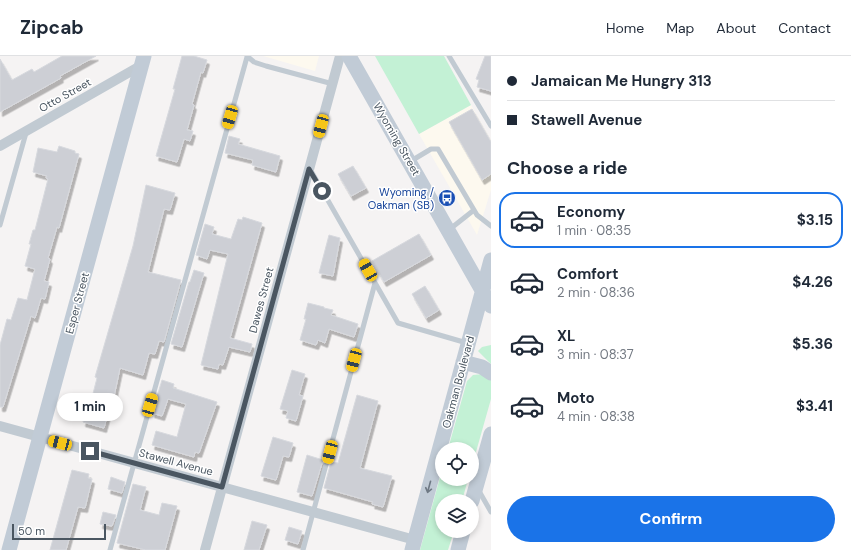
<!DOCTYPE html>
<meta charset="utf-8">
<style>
body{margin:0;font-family:"DM Sans",sans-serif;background:#f6f6f7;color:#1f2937;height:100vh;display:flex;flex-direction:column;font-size:15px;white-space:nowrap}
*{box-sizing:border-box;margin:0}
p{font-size:13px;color:#747a83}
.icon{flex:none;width:22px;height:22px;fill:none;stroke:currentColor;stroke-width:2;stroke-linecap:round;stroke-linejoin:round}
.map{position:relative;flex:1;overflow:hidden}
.side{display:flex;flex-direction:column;background:#fff;width:360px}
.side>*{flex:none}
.top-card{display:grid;align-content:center;height:88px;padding:0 16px;background:#fff}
.buttons{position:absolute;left:435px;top:386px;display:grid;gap:8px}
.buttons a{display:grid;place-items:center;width:44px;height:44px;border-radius:50%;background:#fff;box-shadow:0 2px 6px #0003;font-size:20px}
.scale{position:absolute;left:12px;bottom:10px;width:94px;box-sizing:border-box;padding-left:4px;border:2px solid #4a5661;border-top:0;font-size:11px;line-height:14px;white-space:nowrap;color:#4a5661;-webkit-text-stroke:3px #fff;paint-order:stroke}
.end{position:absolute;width:18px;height:18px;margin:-9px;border:5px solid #4a5661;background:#fff;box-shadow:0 0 0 2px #fff}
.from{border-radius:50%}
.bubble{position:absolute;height:28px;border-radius:14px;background:#fff;box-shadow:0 2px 6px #0003;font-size:13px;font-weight:700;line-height:28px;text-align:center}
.car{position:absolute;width:12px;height:24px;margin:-12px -6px;border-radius:5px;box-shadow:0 0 3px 1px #0007;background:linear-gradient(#f5c518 24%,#345 0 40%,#f5c518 0 76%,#345 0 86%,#f5c518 0)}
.top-card b{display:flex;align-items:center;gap:14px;height:38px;font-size:15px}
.top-card b+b{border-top:1px solid #e0e1e3}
.top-card i{width:10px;height:10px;background:#1f2937}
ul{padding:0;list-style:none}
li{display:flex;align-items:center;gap:12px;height:56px;margin:0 8px 6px;padding:0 8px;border:2px solid transparent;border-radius:16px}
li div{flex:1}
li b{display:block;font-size:15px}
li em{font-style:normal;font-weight:700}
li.selected{border-color:#1a73e8}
li>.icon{width:36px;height:36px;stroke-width:1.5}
h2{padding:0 16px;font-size:18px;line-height:48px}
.button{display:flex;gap:8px;margin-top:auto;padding:8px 16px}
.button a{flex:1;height:46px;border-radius:24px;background:#1a73e8;color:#fff;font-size:16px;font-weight:700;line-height:46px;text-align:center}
header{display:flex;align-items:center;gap:24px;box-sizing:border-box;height:56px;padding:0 20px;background:#fff;border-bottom:1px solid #e0e1e3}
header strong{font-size:19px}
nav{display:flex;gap:22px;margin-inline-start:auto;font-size:14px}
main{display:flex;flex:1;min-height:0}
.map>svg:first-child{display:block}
.commercial{fill:#fdf9ef}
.green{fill:#c3f1d5}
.building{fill:#cdcfd5;stroke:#d7d9de;filter:url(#shadow)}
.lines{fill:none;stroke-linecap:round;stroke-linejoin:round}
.lane{stroke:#c1cad2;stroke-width:5}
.street{stroke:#c1cad2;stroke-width:10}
.secondary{stroke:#c1cbd6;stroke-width:15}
.oneway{stroke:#6e7984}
.route{stroke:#4a5661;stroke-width:5}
.labels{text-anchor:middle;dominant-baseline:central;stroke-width:3;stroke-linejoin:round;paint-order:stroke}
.street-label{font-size:11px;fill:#4a5661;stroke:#fff}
.transit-label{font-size:11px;fill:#164399;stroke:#fff;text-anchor:end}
</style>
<header>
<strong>Zipcab</strong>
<nav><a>Home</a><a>Map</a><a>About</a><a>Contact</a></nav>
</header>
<main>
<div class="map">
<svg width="491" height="494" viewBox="0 0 491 494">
<defs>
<filter id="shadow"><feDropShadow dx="2.5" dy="4.5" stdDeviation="0" flood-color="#0004"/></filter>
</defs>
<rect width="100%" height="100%" fill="#f5f3f3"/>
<path class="commercial" d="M263,0H319L315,15Z
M471,49L491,85V134L477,179L419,78Z"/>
<path class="green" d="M375,0H444L471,49L419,78Z
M491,289V308L478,295L482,291Z
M483,318L491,323V343L472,410V393H448L467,325L473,319Z
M442,414V423H468L462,445H442V475H454L448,494H420Z"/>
<path class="building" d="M62,0H96L60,20L61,22L0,56V3L12,24L32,13L34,16Z
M182,0H194L207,4L203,17L201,16L192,48L194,49L187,74L193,75L190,85L184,83L177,106L156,100L175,33H173Z
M485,0H491V35L477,31L479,24L476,23Z
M472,53L491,86V118L482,124L449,66Z
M229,80L240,83L238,88L280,100L276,116L252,109L253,104L225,97Z
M59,90L75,95V97L79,98L59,172L57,171L48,202L50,203L44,225L49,226L45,243L41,242L35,262L31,260L3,351H0V289L7,263L11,264L18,242L27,244L35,213L25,210L31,188H29L33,174H35L48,123L46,122L47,120L33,116L38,92L57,96Z
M353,110L366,132L351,140L338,118Z
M146,129L175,137L170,154L164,153L148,216L181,224L164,286L159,285L155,298L149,297L143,319L120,312L112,350H110L104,372L83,366L86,352L89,353L97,322L95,321L133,190Z
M243,161L262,167L230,282L252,288L250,296L229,291L223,309L219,308L218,313L201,309L228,198L210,194L207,203L196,199L205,168L214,171L212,178L231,183L238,163L242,164Z
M419,178L431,199L384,226L372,205Z
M329,179L340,182L333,220L319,217Z
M194,214L204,217L182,291L171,288L189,226H190Z
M425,230L439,254L426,262L412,238Z
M308,247L324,251V252L333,254L331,259L358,268L354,281L329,273L325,287L318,284L316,289L300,284L306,263H304Z
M292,314L305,318L299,339L303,340L296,365L286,362L288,355L280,353Z
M162,324L174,328L173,332L217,346L199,397L195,396L194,401L152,389L156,375L177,381L186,348L168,343L162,360L152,357Z
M357,339L378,345L360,412L392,420L383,451L372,448L373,446L324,432L331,406L338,407Z
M273,381L293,387L289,401L283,400L276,424L261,420Z
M307,399L323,404L312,440L297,436Z
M72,414L89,418L88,422L92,423L85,452L78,451L66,494H50Z
M111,421L125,426L122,437L108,433Z
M133,428L146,431L140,454L159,459L162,447L177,450L165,494H146L117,487Z
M103,456L116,459L112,470L100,468Z
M252,465L267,469L259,494H244Z
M289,471L302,475L298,488L285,484Z"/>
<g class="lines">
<path class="lane" d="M247,0L254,6L266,10L333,28
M449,0L491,70
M411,105L431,93H438L477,159L491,170
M310,113L398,267L467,287
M0,169L26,77
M450,173L474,154
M479,435L491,456
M110,494L247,1
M303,494L375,227"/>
<path class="street" d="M0,90L142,9
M0,370L415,484
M205,494L340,0"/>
<path class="secondary" d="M349,0L491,250
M463,306L482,311L491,317
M472,445L491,378
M9,494L144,0
M412,494L491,204
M458,494L463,475"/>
</g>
<defs><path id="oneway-shaft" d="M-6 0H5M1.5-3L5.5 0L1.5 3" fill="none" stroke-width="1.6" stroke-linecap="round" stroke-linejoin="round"/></defs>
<use class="oneway" href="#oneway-shaft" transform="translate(429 431) rotate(105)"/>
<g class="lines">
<path class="route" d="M90,395L222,431L309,113L322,135"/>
</g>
<defs>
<g id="bus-disc" transform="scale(0.9)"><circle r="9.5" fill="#1a4fb4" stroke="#fff"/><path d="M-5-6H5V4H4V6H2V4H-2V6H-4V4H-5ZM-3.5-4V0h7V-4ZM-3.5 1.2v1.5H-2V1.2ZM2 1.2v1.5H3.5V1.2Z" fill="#fff"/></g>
</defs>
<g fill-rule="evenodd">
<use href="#bus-disc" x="447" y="142"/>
</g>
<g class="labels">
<g class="street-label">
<text transform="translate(65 39) rotate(-29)">Otto Street</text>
<text transform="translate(397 83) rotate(60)">Wyoming Street</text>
<text transform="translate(261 244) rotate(-75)">Dawes Street</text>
<text transform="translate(77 247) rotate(-75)">Esper Street</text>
<text transform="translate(458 326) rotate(-75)">Oakman Boulevard</text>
<text transform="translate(176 406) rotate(15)">Stawell Avenue</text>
</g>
<g class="transit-label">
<text x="434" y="136">Wyoming /<tspan x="434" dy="13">Oakman (SB)</tspan></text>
</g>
</g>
</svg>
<div class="buttons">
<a><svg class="icon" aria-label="locate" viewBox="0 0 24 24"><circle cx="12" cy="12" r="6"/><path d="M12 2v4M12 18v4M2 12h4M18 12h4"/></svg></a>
<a><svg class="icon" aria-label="layers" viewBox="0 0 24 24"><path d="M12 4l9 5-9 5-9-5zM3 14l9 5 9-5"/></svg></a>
</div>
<div class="scale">50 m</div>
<i class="end from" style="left:322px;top:135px"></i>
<i class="end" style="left:90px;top:395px"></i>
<div class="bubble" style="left:57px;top:337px;width:66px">1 min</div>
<i class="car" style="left:230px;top:61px;rotate:196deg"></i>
<i class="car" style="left:321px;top:70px;rotate:195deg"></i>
<i class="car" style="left:368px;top:214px;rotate:330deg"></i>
<i class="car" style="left:354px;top:304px;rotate:195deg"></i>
<i class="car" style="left:150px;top:349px;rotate:16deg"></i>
<i class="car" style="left:60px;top:387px;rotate:285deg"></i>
<i class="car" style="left:330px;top:396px;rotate:195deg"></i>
</div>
<section class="side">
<div class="top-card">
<b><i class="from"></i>Jamaican Me Hungry 313</b>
<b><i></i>Stawell Avenue</b>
</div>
<h2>Choose a ride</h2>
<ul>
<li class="selected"><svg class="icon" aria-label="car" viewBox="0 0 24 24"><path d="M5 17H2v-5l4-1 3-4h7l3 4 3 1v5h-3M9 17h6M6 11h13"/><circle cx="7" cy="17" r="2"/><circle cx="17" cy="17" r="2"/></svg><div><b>Economy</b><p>1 min · 08:35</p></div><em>$3.15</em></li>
<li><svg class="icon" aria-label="car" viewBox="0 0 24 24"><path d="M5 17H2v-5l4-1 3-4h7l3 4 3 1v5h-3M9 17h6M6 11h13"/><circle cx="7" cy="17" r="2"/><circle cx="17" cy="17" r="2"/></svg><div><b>Comfort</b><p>2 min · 08:36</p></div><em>$4.26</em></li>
<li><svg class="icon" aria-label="car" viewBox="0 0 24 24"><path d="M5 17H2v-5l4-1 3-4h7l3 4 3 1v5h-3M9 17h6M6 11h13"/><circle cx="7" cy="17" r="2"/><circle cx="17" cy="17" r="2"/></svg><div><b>XL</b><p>3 min · 08:37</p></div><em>$5.36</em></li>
<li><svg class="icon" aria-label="car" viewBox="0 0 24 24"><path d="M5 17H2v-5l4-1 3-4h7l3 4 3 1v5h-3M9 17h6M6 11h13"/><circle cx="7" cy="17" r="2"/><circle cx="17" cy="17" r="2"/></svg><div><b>Moto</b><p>4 min · 08:38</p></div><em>$3.41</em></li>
</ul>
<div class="button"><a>Confirm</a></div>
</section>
</main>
